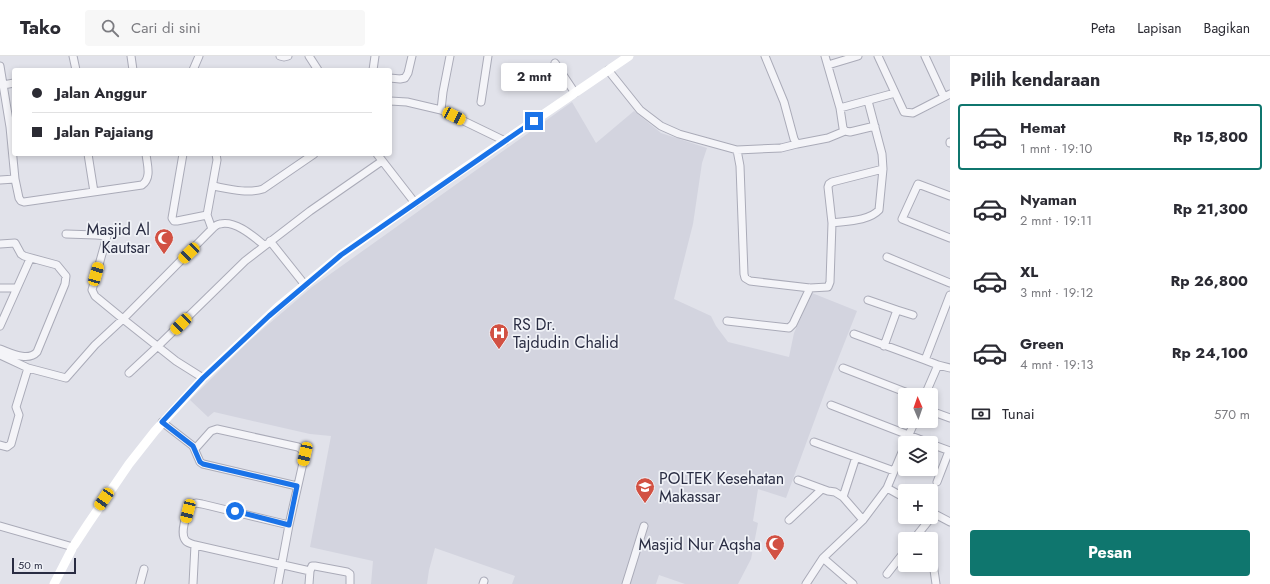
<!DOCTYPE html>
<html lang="id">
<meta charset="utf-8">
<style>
body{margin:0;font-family:Jost,sans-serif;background:#f7f7f7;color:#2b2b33;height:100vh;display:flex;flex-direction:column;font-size:15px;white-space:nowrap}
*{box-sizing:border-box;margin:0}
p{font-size:13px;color:#7c7c81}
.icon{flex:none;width:22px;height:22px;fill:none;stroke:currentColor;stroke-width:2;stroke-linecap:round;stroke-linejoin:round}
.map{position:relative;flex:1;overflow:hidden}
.panel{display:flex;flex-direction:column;background:#fff;width:320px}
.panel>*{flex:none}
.banner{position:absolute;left:12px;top:12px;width:380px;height:88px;border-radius:4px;box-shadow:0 2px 6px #0003;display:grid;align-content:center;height:88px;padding:0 20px;background:#fff}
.needle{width:26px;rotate:358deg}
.buttons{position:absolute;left:898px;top:332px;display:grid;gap:8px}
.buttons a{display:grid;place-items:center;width:40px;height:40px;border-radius:4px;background:#fff;box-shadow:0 2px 6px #0003;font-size:20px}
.scale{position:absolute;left:12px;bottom:10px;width:64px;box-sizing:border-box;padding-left:4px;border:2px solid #292c42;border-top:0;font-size:11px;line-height:14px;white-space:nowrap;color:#292c42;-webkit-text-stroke:3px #f0f2f7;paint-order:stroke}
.end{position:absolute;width:18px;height:18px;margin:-9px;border:5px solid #1a73e8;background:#fff;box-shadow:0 0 0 2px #fff}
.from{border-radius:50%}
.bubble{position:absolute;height:28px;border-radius:4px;background:#fff;box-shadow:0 2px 6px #0003;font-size:13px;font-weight:700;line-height:28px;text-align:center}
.car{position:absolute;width:12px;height:24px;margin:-12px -6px;border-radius:5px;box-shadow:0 0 3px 1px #0007;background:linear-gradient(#f5c518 24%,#345 0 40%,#f5c518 0 76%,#345 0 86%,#f5c518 0)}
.banner b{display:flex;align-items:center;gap:14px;height:38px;font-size:15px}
.banner b+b{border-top:1px solid #e1e1e2}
.banner i{width:10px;height:10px;background:#2b2b33}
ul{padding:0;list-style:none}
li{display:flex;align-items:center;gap:12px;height:66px;margin:0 8px 6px;padding:0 12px;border:2px solid transparent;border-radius:4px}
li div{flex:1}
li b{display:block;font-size:15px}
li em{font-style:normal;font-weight:700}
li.active{border-color:#0f766e}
li>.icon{width:36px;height:36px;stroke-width:1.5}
h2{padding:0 20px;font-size:18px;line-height:48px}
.pay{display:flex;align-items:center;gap:10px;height:44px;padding:0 20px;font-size:15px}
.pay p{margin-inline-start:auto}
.button{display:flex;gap:8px;margin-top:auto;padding:8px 20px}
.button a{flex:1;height:46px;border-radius:4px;background:#0f766e;color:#fff;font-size:16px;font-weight:700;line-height:46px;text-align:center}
header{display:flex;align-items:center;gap:24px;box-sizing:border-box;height:56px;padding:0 20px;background:#fff;border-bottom:1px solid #e1e1e2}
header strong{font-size:19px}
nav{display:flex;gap:22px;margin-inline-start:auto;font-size:14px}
.search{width:280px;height:36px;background:#f7f7f7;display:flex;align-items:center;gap:10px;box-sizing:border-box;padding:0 14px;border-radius:4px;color:#7c7c81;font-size:15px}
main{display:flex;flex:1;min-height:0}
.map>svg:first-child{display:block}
.built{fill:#d3d4df}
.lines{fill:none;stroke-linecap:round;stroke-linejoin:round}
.minor-casing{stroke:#aaabb8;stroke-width:9}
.minor{stroke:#f4f4f8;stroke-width:7}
.secondary{stroke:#fff;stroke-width:9}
.route{stroke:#1a73e8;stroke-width:5}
.labels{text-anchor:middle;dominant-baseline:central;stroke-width:3.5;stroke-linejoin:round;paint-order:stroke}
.poi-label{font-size:16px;fill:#292c42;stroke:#f0f2f7;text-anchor:end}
</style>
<header>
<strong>Tako</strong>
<div class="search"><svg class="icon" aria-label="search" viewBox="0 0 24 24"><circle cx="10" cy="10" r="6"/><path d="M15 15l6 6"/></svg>Cari di sini</div>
<nav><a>Peta</a><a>Lapisan</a><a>Bagikan</a></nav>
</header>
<main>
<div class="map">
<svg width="950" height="528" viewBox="0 0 950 528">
<rect width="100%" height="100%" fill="#e1e2ea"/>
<path class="built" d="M572,46L596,87L634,55L661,77L707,92L702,107L693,168L674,243L711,260L716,270L728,286L789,301L794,277L812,237L857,255L825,336L786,442L758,433L753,465L758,467L751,503L738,528H685L659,519L656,528H512L515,520L435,492L429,514L427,528H371L373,505L310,491L331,380L310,378L214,356L208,361L190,344L248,286L312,231Z"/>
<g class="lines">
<g class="minor-casing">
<path id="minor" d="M73,0L76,14
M131,0L133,14
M280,0L284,1L288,0
M309,0L318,14
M450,0L443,36L441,54L505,85
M765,0L784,46L794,83L797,88L828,82L845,75
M825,0L840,52L843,72L845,75L850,76L875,70
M878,0L904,56L913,57L950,38
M925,0L944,41
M555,7L575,37
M828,9L858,0
M0,10L10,71L15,123
M193,14L199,0
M373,14L375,0
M608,14L640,54L661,70L679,78L737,94L740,110L744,218L745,222L750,225L810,232L828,231L830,226L832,167L828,131L829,128L832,126L883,113
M390,22L400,23L405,22L408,17L412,0
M3,29L14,27
M390,45L407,46L441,54
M481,46L488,0
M840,52L895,37
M950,87V86
M737,94L781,92L797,88
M88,98L94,136
M183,98L172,162L174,165H177L207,159
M377,98L415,147
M0,124L15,123L19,142L21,145L24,146L142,129C152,122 147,108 146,98
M213,130C229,133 247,138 263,133L314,98
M950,140L918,128L902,163L950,182
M832,167C847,165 869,165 879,154L883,113L882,98L868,45
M212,173L207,159L217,104L216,98
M66,178L96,179L107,180L92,234L95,240L123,263L212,173C214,171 217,168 220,168C235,164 253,180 264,189
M270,185L305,229
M0,188L15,187L21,198L24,200L57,209L66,220L65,228L37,296C28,306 11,297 0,293
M887,201L950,227
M0,232H17
M868,244L897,254L884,290
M897,254L913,259
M727,265L789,272L793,268L810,232
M0,270L30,203
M854,278L925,304
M0,299L28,312L66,322L95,289L123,263L176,305L203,322
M938,309L950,312
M843,312L913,339
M129,317L158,290L245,205L310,155L382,105
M925,339L938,309L925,304L950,239
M831,349L929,387
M931,355L950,362
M162,366L193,390L200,406L203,408L297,430
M907,383L915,365
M814,386L894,415
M931,388L950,395
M0,389L7,391L11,388L19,359L16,351L28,312
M195,393L211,375L217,373L298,391L304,395L305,398L289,469L278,528
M798,424L828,435L835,436L843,441L863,464
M937,426L949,395
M887,432L905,442
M843,441L856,401
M931,456L950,466
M789,464L822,433
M289,469L202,448L196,447L190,450C187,457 179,478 186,485C188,487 192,488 195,489L310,515L312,510H315L347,516L350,518V528
M0,470L73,491
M914,483L934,458
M823,502L853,528
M933,507L936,528
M887,518L905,495
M140,528L144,513
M193,528L195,489
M309,528L310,515
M483,528L484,525
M626,528L644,470
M806,528L823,502L863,464L887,432L905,389"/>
</g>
<use href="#minor" class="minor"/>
<path class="secondary" d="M54,528L73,491L88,468L129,408L155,375L203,322L278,251L341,199L437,131L629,0"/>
</g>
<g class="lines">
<path class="route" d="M235,455L289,469L297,430L203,408L200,406L193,390L162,366L203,322L269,260L341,199L534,65"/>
</g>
<defs>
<g id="mosque-pin" transform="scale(1)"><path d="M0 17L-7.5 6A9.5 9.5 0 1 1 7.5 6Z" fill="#d25143" stroke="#f0f2f7"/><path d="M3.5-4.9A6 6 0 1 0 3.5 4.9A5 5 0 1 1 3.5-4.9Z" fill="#fff"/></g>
<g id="hospital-pin" transform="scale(1)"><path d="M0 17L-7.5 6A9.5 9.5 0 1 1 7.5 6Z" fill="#d25143" stroke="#f0f2f7"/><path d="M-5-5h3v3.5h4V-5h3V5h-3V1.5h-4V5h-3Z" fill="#fff"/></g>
<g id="university-pin" transform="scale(1)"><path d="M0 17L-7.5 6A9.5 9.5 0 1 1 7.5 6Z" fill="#d25143" stroke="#f0f2f7"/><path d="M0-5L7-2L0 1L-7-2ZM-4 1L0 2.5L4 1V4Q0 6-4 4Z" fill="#fff"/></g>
</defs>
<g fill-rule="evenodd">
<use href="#mosque-pin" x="164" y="182"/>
<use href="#hospital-pin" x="499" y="277"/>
<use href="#university-pin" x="645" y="431"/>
<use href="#mosque-pin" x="775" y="488"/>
</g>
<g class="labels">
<g class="poi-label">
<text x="150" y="173">Masjid Al<tspan x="150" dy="18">Kautsar</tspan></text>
<text x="513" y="268" text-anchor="start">RS Dr.<tspan x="513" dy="18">Tajdudin Chalid</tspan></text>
<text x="659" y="422" text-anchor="start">POLTEK Kesehatan<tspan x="659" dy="18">Makassar</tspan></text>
<text x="761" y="488">Masjid Nur Aqsha</text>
</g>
</g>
</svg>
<div class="buttons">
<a><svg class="needle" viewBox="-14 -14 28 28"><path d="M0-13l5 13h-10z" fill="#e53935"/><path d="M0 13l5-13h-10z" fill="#7c7c81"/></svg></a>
<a><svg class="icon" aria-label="layers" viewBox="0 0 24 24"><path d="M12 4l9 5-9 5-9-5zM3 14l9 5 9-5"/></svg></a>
<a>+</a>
<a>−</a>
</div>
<div class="scale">50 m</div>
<i class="end from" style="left:235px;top:455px"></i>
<i class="end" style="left:534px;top:65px"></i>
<div class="bubble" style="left:501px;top:7px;width:66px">2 mnt</div>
<i class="car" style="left:454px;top:60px;rotate:116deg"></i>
<i class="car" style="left:189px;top:197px;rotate:226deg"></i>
<i class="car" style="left:96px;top:218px;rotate:16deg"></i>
<i class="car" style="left:181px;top:268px;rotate:225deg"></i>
<i class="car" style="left:305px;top:398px;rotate:193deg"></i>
<i class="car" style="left:104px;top:443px;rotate:214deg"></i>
<i class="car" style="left:188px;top:455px;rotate:194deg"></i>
<div class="banner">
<b><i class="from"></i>Jalan Anggur</b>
<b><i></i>Jalan Pajaiang</b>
</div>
</div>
<section class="panel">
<h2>Pilih kendaraan</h2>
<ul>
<li class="active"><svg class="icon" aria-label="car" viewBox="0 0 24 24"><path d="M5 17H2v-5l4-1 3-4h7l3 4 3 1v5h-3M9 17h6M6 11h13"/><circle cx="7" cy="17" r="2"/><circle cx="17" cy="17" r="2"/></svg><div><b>Hemat</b><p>1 mnt · 19:10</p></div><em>Rp 15,800</em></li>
<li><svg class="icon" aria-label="car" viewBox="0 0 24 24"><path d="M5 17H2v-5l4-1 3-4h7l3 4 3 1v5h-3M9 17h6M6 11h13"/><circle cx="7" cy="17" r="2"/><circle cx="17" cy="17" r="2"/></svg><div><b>Nyaman</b><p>2 mnt · 19:11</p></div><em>Rp 21,300</em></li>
<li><svg class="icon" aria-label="car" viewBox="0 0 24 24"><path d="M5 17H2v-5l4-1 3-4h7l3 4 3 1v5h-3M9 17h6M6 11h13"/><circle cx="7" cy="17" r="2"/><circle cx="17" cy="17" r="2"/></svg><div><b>XL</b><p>3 mnt · 19:12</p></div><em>Rp 26,800</em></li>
<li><svg class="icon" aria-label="car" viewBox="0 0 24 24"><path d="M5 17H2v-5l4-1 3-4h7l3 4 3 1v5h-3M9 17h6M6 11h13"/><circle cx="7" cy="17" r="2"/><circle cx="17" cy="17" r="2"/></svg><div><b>Green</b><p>4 mnt · 19:13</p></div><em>Rp 24,100</em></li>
</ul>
<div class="pay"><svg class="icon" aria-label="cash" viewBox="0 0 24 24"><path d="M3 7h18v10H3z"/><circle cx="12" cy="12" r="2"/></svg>Tunai<p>570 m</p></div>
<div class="button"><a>Pesan</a></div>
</section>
</main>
